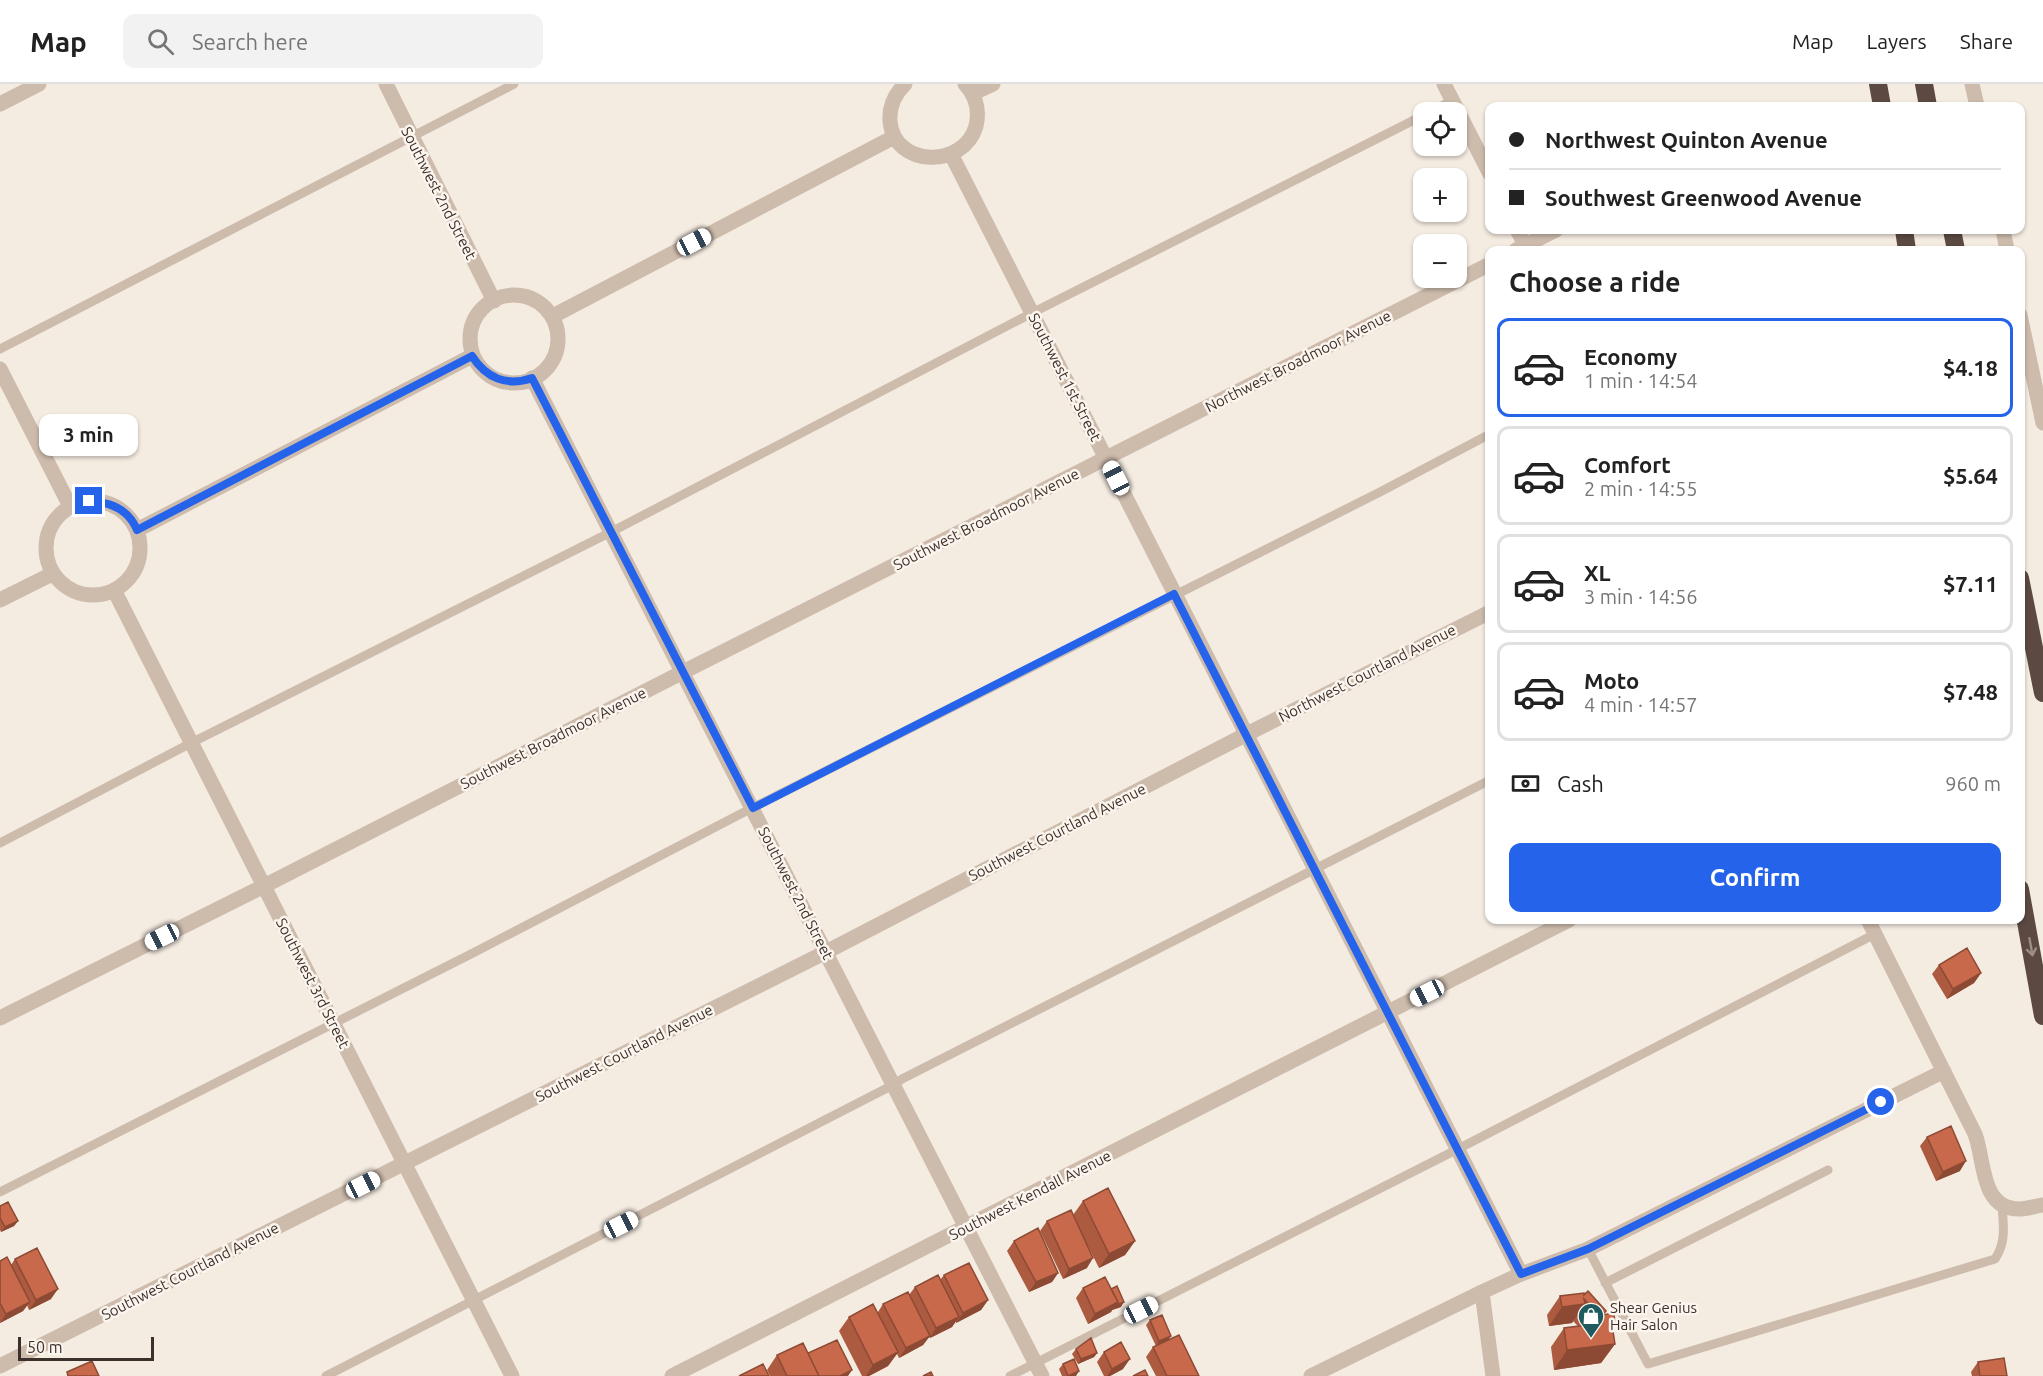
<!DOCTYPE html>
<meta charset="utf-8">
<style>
body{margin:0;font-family:Ubuntu,sans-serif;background:#f2f2f2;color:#222;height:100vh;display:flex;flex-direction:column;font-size:22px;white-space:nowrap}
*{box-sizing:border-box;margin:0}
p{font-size:20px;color:#767676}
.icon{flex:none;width:33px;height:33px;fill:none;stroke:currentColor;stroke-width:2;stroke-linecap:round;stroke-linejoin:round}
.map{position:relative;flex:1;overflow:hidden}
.sheet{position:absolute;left:1485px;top:162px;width:540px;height:678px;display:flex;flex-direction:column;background:#fff;border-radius:12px;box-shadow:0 2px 4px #0004}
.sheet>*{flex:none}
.banner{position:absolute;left:1485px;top:18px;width:540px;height:132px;border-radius:12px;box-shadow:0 2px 4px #0004;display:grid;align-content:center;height:132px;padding:0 24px;background:#fff}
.fabs{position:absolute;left:1413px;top:18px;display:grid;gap:12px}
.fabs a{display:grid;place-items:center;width:54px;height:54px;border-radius:12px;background:#fff;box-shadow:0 2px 4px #0004;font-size:30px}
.scale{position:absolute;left:18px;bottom:15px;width:136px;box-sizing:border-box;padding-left:6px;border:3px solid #3b302b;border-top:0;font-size:16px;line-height:21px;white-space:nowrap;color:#3b302b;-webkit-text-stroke:4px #fbf5ee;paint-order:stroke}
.end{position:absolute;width:27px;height:27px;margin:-14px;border:8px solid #2563eb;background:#fff;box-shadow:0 0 0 3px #fff}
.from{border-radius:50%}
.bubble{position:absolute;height:42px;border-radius:12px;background:#fff;box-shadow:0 2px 4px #0004;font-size:20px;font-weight:700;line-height:42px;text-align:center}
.car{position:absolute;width:18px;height:36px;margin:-18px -9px;border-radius:8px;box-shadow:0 0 4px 2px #0007;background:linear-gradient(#fff 24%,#345 0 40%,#fff 0 76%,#345 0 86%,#fff 0)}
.banner b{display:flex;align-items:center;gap:21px;height:57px;font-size:22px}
.banner b+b{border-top:2px solid #e0e0e0}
.banner i{width:15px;height:15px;background:#222}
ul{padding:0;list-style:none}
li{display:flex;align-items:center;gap:18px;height:99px;margin:0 12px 9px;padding:0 12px;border:3px solid #e0e0e0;border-radius:12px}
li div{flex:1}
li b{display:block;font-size:22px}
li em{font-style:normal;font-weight:700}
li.selected{border-color:#2563eb}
li>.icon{width:54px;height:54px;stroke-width:1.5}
h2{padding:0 24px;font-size:27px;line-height:72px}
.pay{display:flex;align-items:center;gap:15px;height:66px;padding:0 24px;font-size:22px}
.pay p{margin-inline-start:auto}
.cta{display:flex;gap:12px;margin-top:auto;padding:12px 24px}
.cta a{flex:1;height:69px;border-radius:12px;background:#2563eb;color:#fff;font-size:24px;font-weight:700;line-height:69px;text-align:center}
header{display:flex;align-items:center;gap:36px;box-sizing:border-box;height:84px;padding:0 30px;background:#fff;border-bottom:2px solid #e0e0e0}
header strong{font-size:28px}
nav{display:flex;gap:33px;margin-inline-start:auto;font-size:21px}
.search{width:420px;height:54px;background:#f2f2f2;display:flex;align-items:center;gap:15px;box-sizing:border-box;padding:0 21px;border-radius:12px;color:#767676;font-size:22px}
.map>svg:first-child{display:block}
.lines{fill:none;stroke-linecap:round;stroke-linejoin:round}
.service{stroke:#cdbbac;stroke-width:9}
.minor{stroke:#cdbbac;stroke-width:15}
.tertiary{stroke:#cdbbac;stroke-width:15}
.motorway{stroke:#5c4a42;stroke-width:18}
.wall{fill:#ac5a40}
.shaded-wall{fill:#8c4a34}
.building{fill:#c8694b;stroke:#8c4a34;stroke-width:1.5}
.oneway{stroke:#9c8e87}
.route{stroke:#2563eb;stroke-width:8}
.labels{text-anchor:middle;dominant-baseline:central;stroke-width:5;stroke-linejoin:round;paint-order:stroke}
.street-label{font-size:15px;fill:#3b302b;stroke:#fbf5ee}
.poi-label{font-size:15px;fill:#3b302b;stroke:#fbf5ee;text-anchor:start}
</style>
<header>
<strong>Map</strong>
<div class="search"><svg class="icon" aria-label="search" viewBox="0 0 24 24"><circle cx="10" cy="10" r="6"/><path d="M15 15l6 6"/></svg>Search here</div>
<nav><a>Map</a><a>Layers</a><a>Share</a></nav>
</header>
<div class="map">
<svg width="2043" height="1292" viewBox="0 0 2043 1292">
<rect width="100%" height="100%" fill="#f4ebe1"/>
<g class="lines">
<path class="service" d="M1428,28L1452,17
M0,265L514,0
M0,759L191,659L611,448L1032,229L1424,31
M0,1108L473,869L752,724L1380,408L1490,350
M1588,1165L1648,1280L1995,1175C2007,1157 2003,1140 2002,1120
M1605,1199L1828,1086
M326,1292L893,1001L902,995L1490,696
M1010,1292L1456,1066L1875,850"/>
<path class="minor" d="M386,0L494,217
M1444,0L1490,90
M1972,0L1977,22
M974,9L993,0
M0,20L39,0
M1517,146L1528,166
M2003,146L2007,166
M1516,166L1556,146
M470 255a44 44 0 1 1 88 0a44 44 0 1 1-88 0Z
M2020,231L2043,339
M553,232L894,53
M0,285L70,422
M532,294L1042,1292
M46 464a47 47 0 1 1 94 0a47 47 0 1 1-94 0Z
M137,446L472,272
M114,506L512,1292
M0,516L52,490
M1868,836L1975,1050C1985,1076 1980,1125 2019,1125C2027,1125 2035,1122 2043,1121
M0,934L264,802L683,588L1490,180
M1521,1190L1588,1165L1944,987
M0,1282L826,868L1245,651L1490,528
M672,1292L1569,836
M1311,1292L1482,1208"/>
<path class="tertiary" d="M905,0C895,10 889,23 890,37C894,84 964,85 976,42C980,25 976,12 965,0
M951,70L1521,1190L1482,1208L1493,1292"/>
<path class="motorway" d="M1878,0L1882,22
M1924,0L1928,22
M1904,146L1907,166
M1952,146L1956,166
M2020,494L2043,609
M2020,805L2043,932"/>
</g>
<path class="wall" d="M1939,881L1981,889L1974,899L1947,915L1932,890Z
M1927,1053L1960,1087L1936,1097L1920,1062Z
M1083,1117L1135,1157L1125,1171L1099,1184L1088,1162L1087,1184L1063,1195L1040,1147L1047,1137L1073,1131Z
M0,1122L18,1137L14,1142L1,1148L0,1146Z
M1014,1157L1058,1189L1052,1198L1029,1208L1007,1167Z
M15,1175L51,1215L29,1226L27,1221L23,1227L0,1239V1177L11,1181Z
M944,1191L988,1216L981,1226L956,1239V1237L952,1243L930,1254L929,1253L923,1261L899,1274L897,1270L888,1282L869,1292H862L839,1247L849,1233L878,1228L883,1220L909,1211L915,1203L940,1196Z
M1083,1204L1121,1223L1112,1226L1111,1228L1088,1240L1076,1214Z
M1584,1211L1606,1227L1604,1231L1615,1241L1612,1245L1615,1260L1601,1279L1554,1286L1551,1263L1564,1244L1578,1242L1573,1237L1572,1239L1549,1242L1547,1231L1560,1212Z
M1150,1236L1168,1256L1199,1292H1156L1146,1273L1153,1263L1156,1262L1146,1241Z
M1076,1265L1097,1269L1094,1273L1078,1280L1072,1270Z
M1104,1268L1123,1285L1110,1292H1104L1097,1278Z
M808,1269L848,1292H770L767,1286L777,1271Z
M1978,1278L2007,1292H1972L1971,1288Z
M1063,1280L1076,1292H1062L1059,1285Z"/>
<path class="shaded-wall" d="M1981,889L1974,899L1947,915L1953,905Z
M1966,1077L1960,1087L1936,1097L1943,1088Z
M18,1137L14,1142L1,1148L5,1143Z
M1135,1157L1125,1171L1099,1184L1109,1170Z
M1093,1174L1087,1184L1063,1195L1069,1185Z
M1058,1189L1052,1198L1029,1208L1036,1198Z
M58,1205L51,1215L29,1226L36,1216Z
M988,1216L981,1226L956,1239L963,1229Z
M30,1218L23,1227L0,1239L6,1230Z
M1118,1218H1124L1121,1223L1112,1226L1111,1228L1088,1240L1095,1230Z
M1585,1220L1572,1239L1549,1242L1562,1223Z
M959,1233L952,1243L930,1254L936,1244Z
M930,1252L923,1261L899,1274L906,1264Z
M1171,1252L1168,1257L1156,1262L1159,1257Z
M1615,1260L1601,1279L1554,1286L1567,1266Z
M898,1268L888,1282L869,1292H866L873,1281Z
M1097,1269L1094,1273L1078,1280L1081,1275Z
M1130,1275L1123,1285L1110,1292H1107L1112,1285Z
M852,1286L848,1292H840Z
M1079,1287L1076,1292H1067Z"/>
<path class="building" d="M1967,864L1981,889L1953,905L1939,881Z
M1951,1042L1966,1077L1943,1088L1927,1053Z
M1108,1104L1135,1157L1109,1170L1083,1117Z
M8,1118L18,1137L5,1143L0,1134V1122Z
M1071,1126L1093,1174L1069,1185L1047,1137Z
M1038,1144L1058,1189L1036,1198L1014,1157Z
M37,1164L58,1205L36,1216L15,1175Z
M7,1173L30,1218L6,1230L0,1219V1177Z
M969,1179L988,1216L963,1229L944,1191Z
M938,1191L959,1233L936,1244L915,1203Z
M1105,1193L1118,1218L1095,1230L1083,1204Z
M1117,1202L1124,1218L1116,1221L1118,1218L1111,1205Z
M1588,1207L1606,1227L1602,1231L1614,1229L1615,1241H1612L1615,1260L1567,1266L1564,1244L1595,1240L1594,1232L1599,1231L1584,1215L1585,1220L1562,1223L1560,1212L1584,1209V1211Z
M908,1208L930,1252L906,1264L883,1220Z
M873,1220L898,1268L873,1281L849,1233Z
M1162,1231L1171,1252L1159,1257L1150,1236Z
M1179,1251L1199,1292H1167L1153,1263Z
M1091,1254L1097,1269L1081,1275L1076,1265Z
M837,1256L852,1286L840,1292H819L808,1269Z
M1121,1258L1130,1275L1112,1285L1104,1268Z
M803,1259L819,1292H787L777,1271Z
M2004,1274L2007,1292H1980L1978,1278Z
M1074,1275L1079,1287L1068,1292L1063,1280Z
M92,1277L99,1292H68L67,1288Z
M763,1280L769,1292H739Z
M1145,1286L1148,1292H1133Z
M931,1288L933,1292H923Z"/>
<defs><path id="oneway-shaft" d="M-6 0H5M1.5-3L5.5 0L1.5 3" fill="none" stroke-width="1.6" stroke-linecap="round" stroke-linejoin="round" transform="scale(1.5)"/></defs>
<use class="oneway" href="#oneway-shaft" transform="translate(2031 863) rotate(80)"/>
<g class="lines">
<path class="route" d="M89,417C110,418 129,426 137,446L472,272C486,294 507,303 532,294L753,724L1174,510L1521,1190L1588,1165L1881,1018"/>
</g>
<defs>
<g id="shop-pin" transform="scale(1.35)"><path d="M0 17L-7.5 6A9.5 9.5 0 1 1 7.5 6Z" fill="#1f5a5e" stroke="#fbf5ee"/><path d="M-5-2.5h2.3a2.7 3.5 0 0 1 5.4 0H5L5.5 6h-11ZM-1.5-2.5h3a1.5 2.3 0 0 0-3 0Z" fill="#fff"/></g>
</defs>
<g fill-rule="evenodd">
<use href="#shop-pin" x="1591" y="1232"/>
</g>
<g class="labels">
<g class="street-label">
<text transform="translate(439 109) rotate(63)">Southwest 2nd Street</text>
<text transform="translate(1298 277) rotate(-27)">Northwest Broadmoor Avenue</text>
<text transform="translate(1065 293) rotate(63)">Southwest 1st Street</text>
<text transform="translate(986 435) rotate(-27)">Southwest Broadmoor Avenue</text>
<text transform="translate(1367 589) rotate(-27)">Northwest Courtland Avenue</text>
<text transform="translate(553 654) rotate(-27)">Southwest Broadmoor Avenue</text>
<text transform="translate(1057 748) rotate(-27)">Southwest Courtland Avenue</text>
<text transform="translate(796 809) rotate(63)">Southwest 2nd Street</text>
<text transform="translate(313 899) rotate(63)">Southwest 3rd Street</text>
<text transform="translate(624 969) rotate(-27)">Southwest Courtland Avenue</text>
<text transform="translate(1030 1111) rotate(-27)">Southwest Kendall Avenue</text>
<text transform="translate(190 1187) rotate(-27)">Southwest Courtland Avenue</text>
</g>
<g class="poi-label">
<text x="1610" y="1223">Shear Genius<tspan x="1610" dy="17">Hair Salon</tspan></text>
</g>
</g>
</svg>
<div class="fabs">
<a><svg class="icon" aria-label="locate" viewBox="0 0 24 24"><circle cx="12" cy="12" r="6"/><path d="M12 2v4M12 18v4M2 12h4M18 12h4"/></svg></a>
<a>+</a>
<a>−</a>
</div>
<div class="scale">50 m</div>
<i class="end from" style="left:1881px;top:1018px"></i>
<i class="end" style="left:89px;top:417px"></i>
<div class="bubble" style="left:39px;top:330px;width:99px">3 min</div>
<i class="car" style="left:694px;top:158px;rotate:62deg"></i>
<i class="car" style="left:1116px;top:394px;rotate:333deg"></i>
<i class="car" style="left:162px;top:853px;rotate:244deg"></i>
<i class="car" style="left:1427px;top:909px;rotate:243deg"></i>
<i class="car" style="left:363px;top:1101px;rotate:63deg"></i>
<i class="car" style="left:621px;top:1141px;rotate:63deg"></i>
<i class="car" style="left:1141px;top:1226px;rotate:63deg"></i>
<div class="banner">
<b><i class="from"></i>Northwest Quinton Avenue</b>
<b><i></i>Southwest Greenwood Avenue</b>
</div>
<section class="sheet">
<h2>Choose a ride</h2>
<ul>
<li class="selected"><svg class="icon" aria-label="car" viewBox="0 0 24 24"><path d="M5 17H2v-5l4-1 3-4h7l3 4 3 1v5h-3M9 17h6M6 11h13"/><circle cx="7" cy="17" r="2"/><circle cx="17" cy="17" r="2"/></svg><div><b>Economy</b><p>1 min · 14:54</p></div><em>$4.18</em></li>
<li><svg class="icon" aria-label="car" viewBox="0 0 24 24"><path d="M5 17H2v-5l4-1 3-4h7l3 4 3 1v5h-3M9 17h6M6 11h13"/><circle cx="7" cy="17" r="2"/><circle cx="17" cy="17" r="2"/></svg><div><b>Comfort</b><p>2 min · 14:55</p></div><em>$5.64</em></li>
<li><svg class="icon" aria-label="car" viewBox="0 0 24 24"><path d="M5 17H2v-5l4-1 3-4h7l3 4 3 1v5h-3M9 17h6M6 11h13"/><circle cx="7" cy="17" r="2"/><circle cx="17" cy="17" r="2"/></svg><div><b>XL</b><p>3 min · 14:56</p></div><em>$7.11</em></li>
<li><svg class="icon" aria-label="car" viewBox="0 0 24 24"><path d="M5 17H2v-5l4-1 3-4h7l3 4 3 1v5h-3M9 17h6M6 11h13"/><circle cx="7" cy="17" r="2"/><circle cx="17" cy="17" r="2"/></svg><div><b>Moto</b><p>4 min · 14:57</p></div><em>$7.48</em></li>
</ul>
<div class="pay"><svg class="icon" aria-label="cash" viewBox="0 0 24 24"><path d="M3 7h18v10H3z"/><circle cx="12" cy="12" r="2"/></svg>Cash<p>960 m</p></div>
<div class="cta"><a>Confirm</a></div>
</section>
</div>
